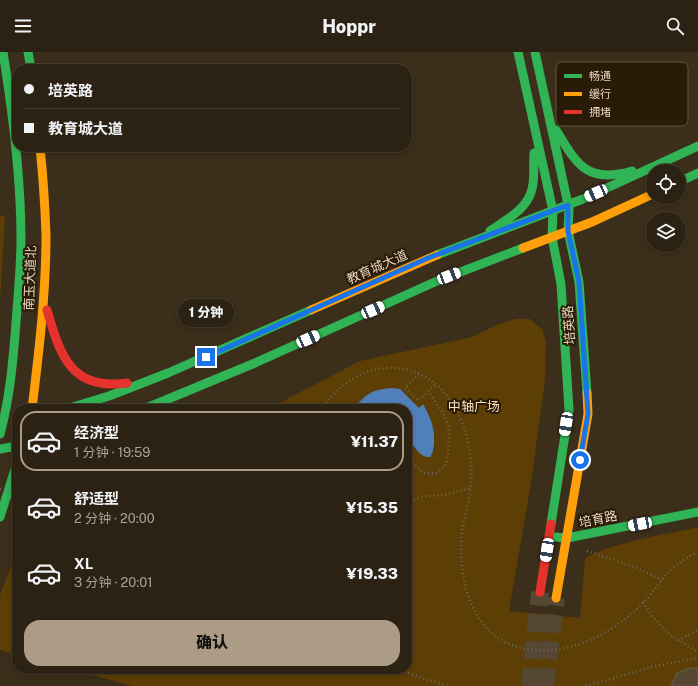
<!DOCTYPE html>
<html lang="zh">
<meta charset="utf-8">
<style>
body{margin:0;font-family:"Public Sans","Noto Sans SC",sans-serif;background:#382f22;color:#f1f3f6;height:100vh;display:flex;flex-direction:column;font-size:15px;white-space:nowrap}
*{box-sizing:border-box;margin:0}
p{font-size:13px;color:#a6a4a0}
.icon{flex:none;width:22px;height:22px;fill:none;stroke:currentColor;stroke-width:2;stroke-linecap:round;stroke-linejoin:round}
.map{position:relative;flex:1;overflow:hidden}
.panel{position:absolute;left:12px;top:352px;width:400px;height:270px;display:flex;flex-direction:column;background:#2c2214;border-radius:16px;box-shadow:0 2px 6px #0003,0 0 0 1px #483f34}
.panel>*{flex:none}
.top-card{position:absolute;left:12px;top:12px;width:400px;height:88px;border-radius:16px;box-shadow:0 2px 6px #0003,0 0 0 1px #483f34;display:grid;align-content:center;height:88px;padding:0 12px;background:#2c2214}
.controls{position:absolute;left:646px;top:112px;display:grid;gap:8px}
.controls a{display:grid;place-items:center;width:40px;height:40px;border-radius:50%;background:#2c2214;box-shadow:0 2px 6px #0003,0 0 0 1px #483f34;font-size:20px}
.end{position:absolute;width:18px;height:18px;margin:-9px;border:5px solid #1a73e8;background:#fff;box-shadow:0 0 0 2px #fff}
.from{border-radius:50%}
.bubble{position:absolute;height:28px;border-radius:14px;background:#2c2214;box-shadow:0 2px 6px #0003,0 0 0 1px #483f34;font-size:13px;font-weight:800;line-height:28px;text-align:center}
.car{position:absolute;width:12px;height:24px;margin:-12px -6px;border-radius:5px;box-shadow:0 0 3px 1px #0007;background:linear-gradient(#fff 24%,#345 0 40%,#fff 0 76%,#345 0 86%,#fff 0)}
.top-card b{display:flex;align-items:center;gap:14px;height:38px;font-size:15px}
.top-card b+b{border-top:1px solid #483f34}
.top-card i{width:10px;height:10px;background:#f1f3f6}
ul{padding:7px 0 0;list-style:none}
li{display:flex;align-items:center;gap:12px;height:60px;margin:0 8px 6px;padding:0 4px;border:2px solid transparent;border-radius:16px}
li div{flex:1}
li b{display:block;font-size:15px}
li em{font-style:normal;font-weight:800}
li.current{border-color:#ad9c85}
li>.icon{width:36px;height:36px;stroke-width:1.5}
.primary-button{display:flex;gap:8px;margin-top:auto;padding:8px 12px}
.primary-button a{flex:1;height:46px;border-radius:16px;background:#ad9c85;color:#111;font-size:16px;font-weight:800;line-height:46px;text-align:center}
header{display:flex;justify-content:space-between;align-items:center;height:52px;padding:0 12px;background:#2c2214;font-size:18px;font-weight:800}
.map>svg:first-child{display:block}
.green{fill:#5d3e04}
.water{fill:#517fb9}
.building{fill:#544732;stroke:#695d4b;filter:url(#shadow)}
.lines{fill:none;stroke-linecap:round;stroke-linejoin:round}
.secondary-tunnel{stroke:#554733;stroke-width:18;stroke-dasharray:18 9;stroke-linecap:butt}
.path{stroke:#696960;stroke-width:2.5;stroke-dasharray:1 3;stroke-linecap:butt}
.fast{stroke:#30b455;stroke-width:9}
.slow{stroke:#ff9f0a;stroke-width:9}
.jam{stroke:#e5322d;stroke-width:9}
.path-bridge{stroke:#696960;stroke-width:2.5;stroke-dasharray:1 3;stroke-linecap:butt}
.route{stroke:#1a73e8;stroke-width:5}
.labels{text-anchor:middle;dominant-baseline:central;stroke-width:4;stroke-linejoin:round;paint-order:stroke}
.street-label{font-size:13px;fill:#ead7bf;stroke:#291b07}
.park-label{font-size:13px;fill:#fbdfba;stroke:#291b07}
.key{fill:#291b07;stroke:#63533e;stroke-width:1}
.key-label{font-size:11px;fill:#ead7bf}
</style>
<header><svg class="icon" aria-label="menu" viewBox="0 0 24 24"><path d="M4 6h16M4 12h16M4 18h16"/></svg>Hoppr<svg class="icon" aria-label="search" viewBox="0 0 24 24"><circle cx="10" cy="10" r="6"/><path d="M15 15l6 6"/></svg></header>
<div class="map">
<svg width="698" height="634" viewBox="0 0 698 634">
<defs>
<filter id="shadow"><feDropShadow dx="4.5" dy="2.5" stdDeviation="2" flood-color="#0009"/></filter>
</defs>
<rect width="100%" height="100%" fill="#3b2e1a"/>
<path class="green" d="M0,163L5,164L0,249Z
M516,267H530L542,277L546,290L545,328L531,431L509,559L580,566L585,506C620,488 660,484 698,475V634H133L70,617H407V357H268L360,309L472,285L499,272Z
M17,499V603L0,598V543Z"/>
<path class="water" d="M391,336L400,337L419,356L423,352C431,367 435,375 434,393C433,398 433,402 430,405C419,406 415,393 407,387V357H353C366,342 371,338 391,336Z"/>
<path class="building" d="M689,616H698V634H671L677,621Z"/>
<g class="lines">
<path class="secondary-tunnel" d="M530,634L540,540
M545,634L556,546"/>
<path class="path" d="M419,322L405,336L419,349L436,332
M321,357C338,334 364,314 394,316C451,319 475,382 471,432C470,449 464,464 462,480C457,531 473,593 534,598C577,602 618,577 646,548C655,538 661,527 671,518C679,510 688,505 698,500
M407,404C419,416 417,421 435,422L445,414L448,405L449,376L444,363L429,340
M407,452L420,445L449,442L471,436
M587,499L632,514L662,528
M643,550L652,564L670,583L698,600
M678,588L698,578
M397,617L425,627L449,634
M586,634L655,614L698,606"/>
<path class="fast" d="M28,0L31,17
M518,0L553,159L552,185L561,232L569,358L551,472
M535,0L569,157L568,179L579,230L587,341
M556,78C577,113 587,132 632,119
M679,130L698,121
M490,179C503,170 520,161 528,147C536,134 533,115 534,101
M437,203L583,147L698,94
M66,357L109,344L168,321L311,258
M144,357L255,311L437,229L523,196
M0,382C10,346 13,309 16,271C18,243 21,215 21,187C21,124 13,62 3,0
M0,397L17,394
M0,465L17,411
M555,485L567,486L698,460"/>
<path class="slow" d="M523,196L592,170L653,142
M311,258L437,203
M32,357C39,299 46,242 46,183C45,154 43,124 40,95
M556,546L588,362L587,341"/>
<path class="jam" d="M47,258C60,303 71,339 127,331
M540,540L551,472"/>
<path class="path-bridge" d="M0,437L17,442"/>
</g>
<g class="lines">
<path class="route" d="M206,305L428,206L568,153V179L579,230L588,362L580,408"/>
</g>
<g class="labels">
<g class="street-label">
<text transform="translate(377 215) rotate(-24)">教育城大道</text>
<text transform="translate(30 226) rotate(-88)">南玉大道北</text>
<text transform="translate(569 273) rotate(-94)">培英路</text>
<text transform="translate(598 467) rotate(-11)">培育路</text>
</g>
<g class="park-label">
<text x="474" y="354">中轴广场</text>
</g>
</g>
<rect x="556" y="10" width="132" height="64" rx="6" class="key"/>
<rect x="564" y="22" width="18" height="4" fill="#30b455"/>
<rect x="564" y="40" width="18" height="4" fill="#ff9f0a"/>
<rect x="564" y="58" width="18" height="4" fill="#e5322d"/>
<g class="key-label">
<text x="589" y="28">畅通</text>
<text x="589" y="46">缓行</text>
<text x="589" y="64">拥堵</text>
</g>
</svg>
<div class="controls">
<a><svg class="icon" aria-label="locate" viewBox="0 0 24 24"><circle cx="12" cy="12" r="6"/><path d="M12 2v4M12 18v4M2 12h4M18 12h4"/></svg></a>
<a><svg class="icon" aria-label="layers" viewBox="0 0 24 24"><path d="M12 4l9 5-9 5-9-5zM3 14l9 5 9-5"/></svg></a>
</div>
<i class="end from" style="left:580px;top:408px"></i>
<i class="end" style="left:206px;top:305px"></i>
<div class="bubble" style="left:178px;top:247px;width:56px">1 分钟</div>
<i class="car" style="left:596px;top:141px;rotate:246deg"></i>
<i class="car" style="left:449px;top:224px;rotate:69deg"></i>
<i class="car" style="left:373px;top:258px;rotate:66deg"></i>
<i class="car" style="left:308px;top:287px;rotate:66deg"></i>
<i class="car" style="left:566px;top:372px;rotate:189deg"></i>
<i class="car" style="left:640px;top:472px;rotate:259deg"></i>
<i class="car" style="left:547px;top:498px;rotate:189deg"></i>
<div class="top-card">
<b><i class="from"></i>培英路</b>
<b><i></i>教育城大道</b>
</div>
<section class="panel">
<ul>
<li class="current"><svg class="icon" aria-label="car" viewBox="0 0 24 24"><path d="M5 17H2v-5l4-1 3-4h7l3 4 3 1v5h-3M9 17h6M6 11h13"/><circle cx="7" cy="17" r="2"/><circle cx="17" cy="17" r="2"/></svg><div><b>经济型</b><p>1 分钟 · 19:59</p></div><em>¥11.37</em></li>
<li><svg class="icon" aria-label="car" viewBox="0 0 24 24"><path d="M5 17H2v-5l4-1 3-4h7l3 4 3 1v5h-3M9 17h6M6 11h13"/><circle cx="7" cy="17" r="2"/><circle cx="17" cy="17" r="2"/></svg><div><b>舒适型</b><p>2 分钟 · 20:00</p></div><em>¥15.35</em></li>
<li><svg class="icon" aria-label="car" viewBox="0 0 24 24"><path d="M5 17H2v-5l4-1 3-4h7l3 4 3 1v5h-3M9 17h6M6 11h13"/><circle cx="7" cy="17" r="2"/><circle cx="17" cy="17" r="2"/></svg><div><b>XL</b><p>3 分钟 · 20:01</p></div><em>¥19.33</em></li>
</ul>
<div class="primary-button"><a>确认</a></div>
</section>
</div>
